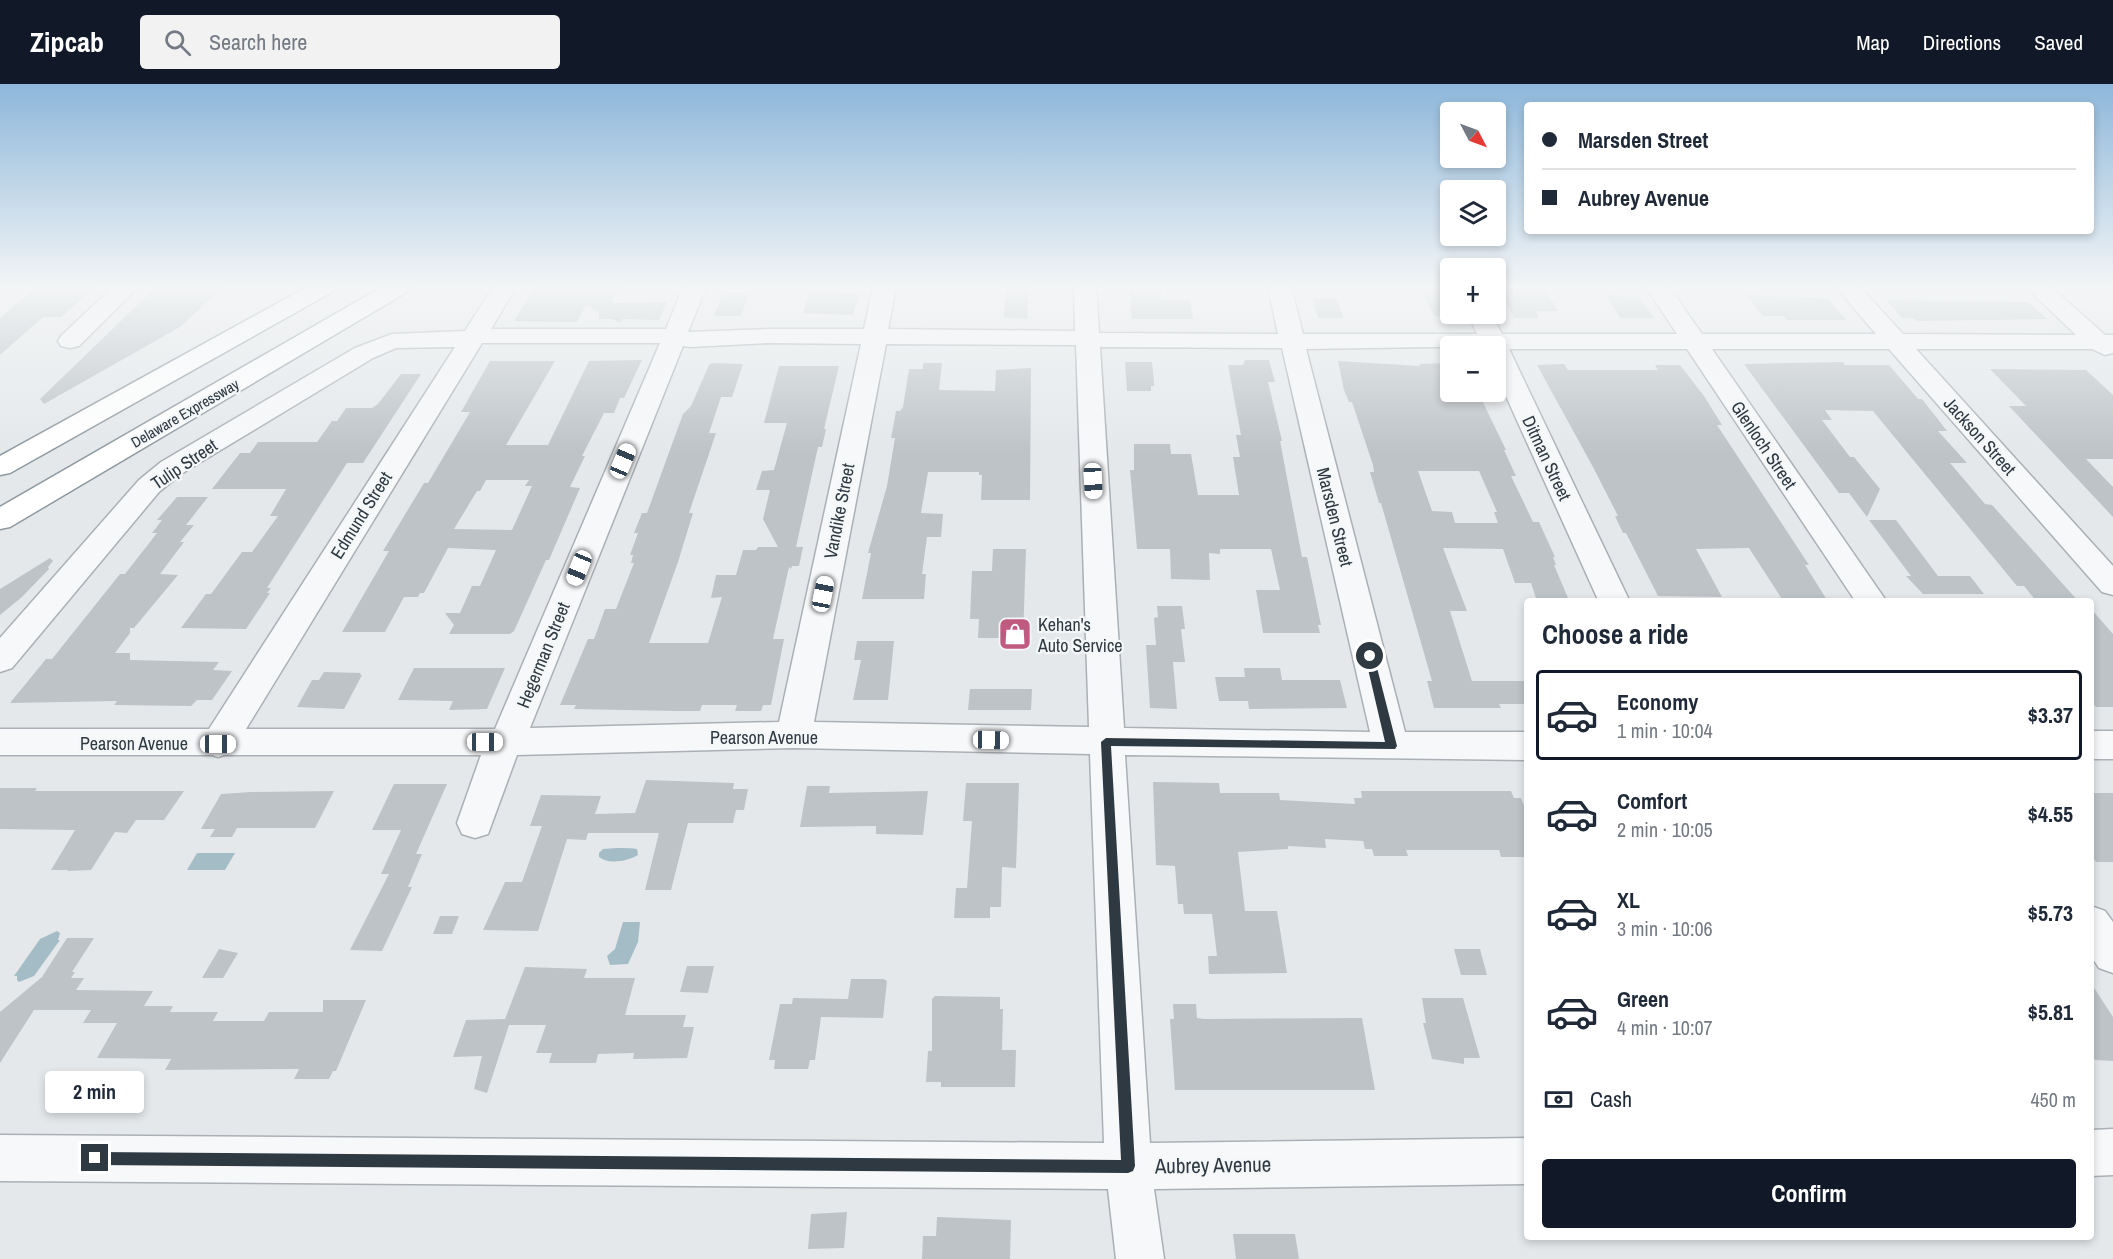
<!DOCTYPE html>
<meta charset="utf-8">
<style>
body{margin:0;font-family:"Archivo Narrow",sans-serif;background:#f2f2f3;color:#1f2937;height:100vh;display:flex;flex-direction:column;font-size:22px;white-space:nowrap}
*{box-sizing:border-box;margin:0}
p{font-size:20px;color:#747a83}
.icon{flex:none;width:33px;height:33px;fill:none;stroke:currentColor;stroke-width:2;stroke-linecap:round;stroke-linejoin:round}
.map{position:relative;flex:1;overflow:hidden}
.side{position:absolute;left:1524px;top:514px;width:570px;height:642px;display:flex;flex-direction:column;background:#fff;border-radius:6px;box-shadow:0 3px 9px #0003}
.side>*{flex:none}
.guide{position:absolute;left:1524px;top:18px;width:570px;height:132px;border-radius:6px;box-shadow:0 3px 9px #0003;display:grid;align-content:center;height:132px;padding:0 18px;background:#fff}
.needle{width:39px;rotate:131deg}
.tools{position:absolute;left:1440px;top:18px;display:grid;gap:12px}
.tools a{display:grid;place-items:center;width:66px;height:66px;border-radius:6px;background:#fff;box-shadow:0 3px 9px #0003;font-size:30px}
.end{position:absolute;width:27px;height:27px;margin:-14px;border:8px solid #2e3942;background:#fff;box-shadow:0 0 0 3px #fff}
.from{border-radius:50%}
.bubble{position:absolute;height:42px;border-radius:6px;background:#fff;box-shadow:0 3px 9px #0003;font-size:20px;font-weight:700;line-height:42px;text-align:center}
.car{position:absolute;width:18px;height:36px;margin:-18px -9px;border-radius:8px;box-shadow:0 0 4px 2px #0007;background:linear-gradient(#fff 24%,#345 0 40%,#fff 0 76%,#345 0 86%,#fff 0)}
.guide b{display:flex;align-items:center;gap:21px;height:57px;font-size:22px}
.guide b+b{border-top:2px solid #e0e1e3}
.guide i{width:15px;height:15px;background:#1f2937}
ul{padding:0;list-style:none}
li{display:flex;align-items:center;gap:18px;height:90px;margin:0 12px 9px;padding:0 6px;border:3px solid transparent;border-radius:6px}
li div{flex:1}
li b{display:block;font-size:22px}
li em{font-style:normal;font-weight:700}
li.selected{border-color:#111827}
li>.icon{width:54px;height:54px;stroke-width:1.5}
h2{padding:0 18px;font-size:27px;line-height:72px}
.pay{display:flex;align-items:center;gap:15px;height:66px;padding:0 18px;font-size:22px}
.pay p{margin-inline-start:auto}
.action{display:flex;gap:12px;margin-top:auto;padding:12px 18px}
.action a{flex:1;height:69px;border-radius:6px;background:#111827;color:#fff;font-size:24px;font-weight:700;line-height:69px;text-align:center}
header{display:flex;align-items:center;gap:36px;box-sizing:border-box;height:84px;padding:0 30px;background:#111827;color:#fff}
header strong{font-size:28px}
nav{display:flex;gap:33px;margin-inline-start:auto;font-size:21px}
.search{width:420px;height:54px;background:#f2f2f3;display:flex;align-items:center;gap:15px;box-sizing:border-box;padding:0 21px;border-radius:6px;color:#747a83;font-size:22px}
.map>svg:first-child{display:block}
.water{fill:#a4bcc6}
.building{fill:#bdc3c7;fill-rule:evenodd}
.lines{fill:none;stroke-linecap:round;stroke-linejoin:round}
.minor-casing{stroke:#aab0b5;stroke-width:3}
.highway-casing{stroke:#8e99a0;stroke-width:3}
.minor{fill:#f7f8fa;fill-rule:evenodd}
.highway{fill:#fff;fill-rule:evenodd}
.route{fill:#2e3942}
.labels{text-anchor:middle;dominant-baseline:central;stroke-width:4.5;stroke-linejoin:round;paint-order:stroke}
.far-street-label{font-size:15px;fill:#2e3942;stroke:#f4f7f8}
.street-label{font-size:18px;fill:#2e3942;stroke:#f4f7f8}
.poi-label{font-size:18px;fill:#2e3942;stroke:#f4f7f8;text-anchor:start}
.near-street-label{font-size:21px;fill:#2e3942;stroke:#f4f7f8}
</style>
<header>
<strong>Zipcab</strong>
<div class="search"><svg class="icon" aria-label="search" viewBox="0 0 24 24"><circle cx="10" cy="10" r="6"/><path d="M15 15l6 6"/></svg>Search here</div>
<nav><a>Map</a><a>Directions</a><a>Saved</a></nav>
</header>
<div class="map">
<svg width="2113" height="1175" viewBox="0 0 2113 1175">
<rect width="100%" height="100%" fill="#e5e8eb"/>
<path class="water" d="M617,764C620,764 635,764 637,765L638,771C628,777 609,781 599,773V769L603,765Z
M197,769H235L225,786H187Z
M623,838H640L638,858L628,880L610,881L607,872L615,865Z
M57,847L60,849L58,856H60L34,892L19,898L17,896V892H14L40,855Z"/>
<path class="building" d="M36,203H95L61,233H43L0,271V234Z
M156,203H223L180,243L44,320L40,315Z
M535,203H619L612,219L667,218L659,236L622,235L620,239L612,235H599V228L586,221L577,238L514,237Z
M1006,203H1029L1027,235L1004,233Z
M1129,204H1161V216H1190L1193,235H1132Z
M1444,205L1450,218V232H1434L1422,206Z
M1508,205H1545L1558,227H1536L1539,234H1514L1502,209H1510Z
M809,208L859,209L853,231L803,229Z
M722,211H748L741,232H714Z
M1606,211L1639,213L1654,234H1620Z
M1746,211L1827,214L1846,236H1787L1784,232H1763Z
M1312,214H1337L1343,234H1318Z
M1886,216L2028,218L2047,235L1918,237L1913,234H1902Z
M642,276L624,314H620L614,329H604L582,372H585L570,403L580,404L549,476H546L514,547L510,550H449L454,541L445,529H460L472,502H480L496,466L448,464L424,509H420L418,513H404L385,548H342L389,467H383L424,399H428L470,328H461L490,277H555L506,361H548L589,277ZM486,396H529L525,402H532L512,446L454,445L477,407H480Z
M1245,276H1269L1275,298H1268L1282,357H1280L1302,473H1307L1321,541H1318L1320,549H1263L1256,506H1280L1271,465H1220V470L1209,469L1210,496L1171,495L1170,465H1137L1130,386H1134V360H1170L1171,370H1191L1198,411H1239L1233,373H1240L1236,351H1241L1228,281H1243Z
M1338,277L1420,282L1419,280L1450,279V308H1478L1506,366H1504L1516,392H1511L1533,438H1539L1555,473H1553L1556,481H1554L1568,514H1536L1531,499H1515L1503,465L1443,464L1467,527H1450L1472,597H1527V620H1499L1501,624H1434L1427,597H1432L1381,419H1379L1370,388H1374L1373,381L1352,318H1349L1344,306ZM1418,387H1479L1497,428H1494L1498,439H1455L1452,428L1432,427Z
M1125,278H1152L1154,297V302H1151V307H1127Z
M1843,278L1845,281H1889L1918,315H1922L1947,347H1938L1967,379H1950L1985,420L1992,421L2079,518H2037L2024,502H2017L1873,327L1825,326L1832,336H1822L1850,373H1854L1880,405L1867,433L1849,409H1839L1744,280Z
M712,279L743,280L732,313H721L709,349H716L689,429H693L678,478L649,559H708L722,513L711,514L716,491H736L743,466H756L758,463H778L763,435L770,406H756L762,387L774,386L787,339H764L779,282H839L824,345H826L822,363H818L796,463H803L799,482H792L791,485L789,483L773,555H784L771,621H763L761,627H735L737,621H702L700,627H676L574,625L576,621H560L588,555H594L605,525H616L634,479H631L633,471H630L638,449H634L642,429H647L683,330L691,322L709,281Z
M923,279H942L939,306L995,307L996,286L1031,284L1030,416H981L982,391H979V388H928L921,429L943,430L941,453H927L922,490H926L924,515H862L871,469H868L887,402L895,354H891L896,327H900L903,323L909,285H923Z
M1564,280L1568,286H1658L1655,281H1680L1704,312L1722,341H1717L1809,481H1805L1827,516L1782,515L1749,464L1696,465L1722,513L1658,512L1626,449H1623L1615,432H1618L1593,383L1537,281Z
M1990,285L2086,286L2113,311V375H2086L2113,403V433L2009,322H2026Z
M401,290H421L363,379H347L267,504H271L267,509H270L246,545L181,544L206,510H211L242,468H252L278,432H270L286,405H212L240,369H250L258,358H317L332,337H337L346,324H372L378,320Z
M177,413H208L186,441H194L180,458H184L160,490L178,491L134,544H130V549L115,569H130V576L219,578L213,586L232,587L212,616H197L191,622L114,621L117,617L10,619L46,575H52L120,490H125L157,449H152L162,436H157Z
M1869,436H1896L1938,492H1970L1984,510H1923L1906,492H1911Z
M993,465H1026L1023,554H978L979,535H970L972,487H992Z
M50,474L53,477L48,483L49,485L22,513L0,531V505Z
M1157,522H1182L1185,545H1181L1185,578H1173L1177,625L1150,624L1146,561H1156L1154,534L1158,533Z
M2091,525L2113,550V623H2096L2091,617Z
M857,557H894L888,616H853L861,576H854Z
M414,584H505L487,625L449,626L453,617L398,616Z
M1244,584H1280L1282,596H1340L1347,624L1249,625L1248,617H1219L1215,593H1245Z
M324,588L361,589L360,591H362L344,625L297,623L312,596H319Z
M970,605H1032L1031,626H968Z
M646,696L734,699L733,705H748L744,726H736L733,739H688L671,806H645L659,749H588L586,756L567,755L538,847L483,846L505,798H522L542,742H530L541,711L601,712L595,730L635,729Z
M1153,698L1219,699L1220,709H1279L1280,716L1355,720L1354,714H1362L1361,707H1511L1514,714H1521L1527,730V773H1501L1499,766H1406L1408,772H1374L1372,765H1365L1363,757L1325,755L1326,764L1288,762V765L1238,768L1245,827H1277L1287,889L1209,890L1208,872H1217L1212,830H1184L1183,820H1178L1175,782L1156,781Z
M966,699H1019L1016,784L1002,783L1001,823H990V834H954L956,804H967L972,737H963Z
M394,700H447L416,770H422L408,803H412L382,867L350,866L389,790H381L401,746H372Z
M807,702H830L829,709L928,707L923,751L876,750V742L800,743Z
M0,704H37L35,707H184L164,736H136L127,749L115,748L91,786L67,787L68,786H51L75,746L0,745Z
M334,707L315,744H237L232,753H210L215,745H201L221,710L251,708Z
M2091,709H2113V778H2096L2091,770Z
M440,832H459L452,850H433Z
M67,854H94L72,888H75L71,894H84L76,906L153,907L144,922H173L170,928H218L213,937H264L269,928H323V916H366L336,987H333L329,995H294L299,985L165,986L171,975L97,974L117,939H83L91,926H34L0,979V928L42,893Z
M219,865L238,869L223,894H202Z
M1454,865H1480L1487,891H1461Z
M687,882H714L708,909L680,908Z
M525,883L587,885L584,894H635L625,931H686L683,943H694L687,974L633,975L634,969L598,970L596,979H549L552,969H536L546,941H509L487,1009L474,1005L482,972L453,973L466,936L505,935Z
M851,895H884L887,897L883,934L821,933L815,976H810L808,985H774L775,976H769L780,920H792L793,914L848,915Z
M2091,899L2113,933V977L2095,976L2091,970Z
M935,912L1000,913V925H1003L1002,966H1016L1015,1003H941V998H926L928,967H932V915Z
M1422,914H1463L1480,974H1464V980L1432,975L1423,939H1426Z
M1173,920H1196L1197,934L1205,935L1362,934L1375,1006H1175L1170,935H1174Z
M847,1128L844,1164L808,1165L811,1130Z
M937,1133L1011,1136L1010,1175H922L923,1152H936Z
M1233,1150H1295L1299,1175H1236Z"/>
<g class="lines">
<g class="minor-casing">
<path id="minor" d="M113,203H138L79,262L70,264L61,262L58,257L61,252Z
M493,203H516L491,245H666L683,203H706L688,248L769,245H864L873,203H896L888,245L1075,247L1074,203H1096L1099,249L1278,250L1268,203H1291L1303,250H1477L1468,230H1491L1502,250H1677L1646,203H1669L1702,250H1876L1836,203H1860L1903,250L2076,251L2026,203H2051L2105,251H2113V269L2105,271L2092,265H1916L2113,482V511L2102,508L1889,265H1712L1887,518H1856L1687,265H1509L1630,518H1599L1496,290V262L1306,265L1405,648H1527V676L1125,671L1150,1059L1527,1054V1100L1154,1105L1164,1175H1116L1108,1105L0,1097V1051L1104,1059L1090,670L794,664L517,671L488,750L475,754L462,750L457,739L481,671H224L218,673L212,671H0V645H209L455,263L396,264L373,274L181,390L159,408L12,584L0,588V554L139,396L161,378L355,264L392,250L465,247ZM482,259H660L495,645H246ZM769,259L861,260L779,638L530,644L683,262L690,263ZM886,260L1076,261L1089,643L814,638ZM1100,263L1282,264L1370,648L1124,644Z
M2091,647H2113V675H2091Z
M2091,822L2105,827L2113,838V889L2099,884L2091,872Z
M2113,1045V1091L2091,1092V1046Z"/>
</g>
<g class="highway-casing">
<path id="highway" d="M307,203H335L332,208L10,389L0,391V372Z
M382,203H410L407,208L10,443L0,445V423Z"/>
</g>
<use href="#minor" class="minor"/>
<use href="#highway" class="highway"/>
</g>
<linearGradient id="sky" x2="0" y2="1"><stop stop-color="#8db7da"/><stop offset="0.55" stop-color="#f3f5f6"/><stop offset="1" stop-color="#f3f5f6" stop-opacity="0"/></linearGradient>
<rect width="2113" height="368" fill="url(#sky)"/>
<path class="route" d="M1370,568L1374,572L1397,662L1395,665L1111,662L1135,1082L1133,1087L1128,1089L95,1081L90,1079L88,1074L90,1070L95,1068L1121,1076L1101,658L1106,654L1385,658L1365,572Z"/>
<defs>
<g id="shop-square" transform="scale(1.725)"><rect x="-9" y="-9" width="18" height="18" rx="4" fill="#c05a7e" stroke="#f4f7f8"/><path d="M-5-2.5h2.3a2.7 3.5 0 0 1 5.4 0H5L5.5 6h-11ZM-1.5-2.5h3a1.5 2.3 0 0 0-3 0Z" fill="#fff"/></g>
</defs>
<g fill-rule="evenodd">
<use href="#shop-square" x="1015" y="550"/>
</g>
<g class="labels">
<g class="far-street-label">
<text transform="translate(185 329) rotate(-30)">Delaware Expressway</text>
</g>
<g class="street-label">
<text transform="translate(1980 352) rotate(48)">Jackson Street</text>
<text transform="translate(1764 361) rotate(56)">Glenloch Street</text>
<text transform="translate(1547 374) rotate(65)">Ditman Street</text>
<text transform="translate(184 380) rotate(-34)">Tulip Street</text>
<text transform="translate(839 427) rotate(-79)">Vandike Street</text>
<text transform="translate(361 431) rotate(-58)">Edmund Street</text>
<text transform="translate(1335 433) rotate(76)">Marsden Street</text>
<text transform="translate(543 571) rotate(-68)">Hegerman Street</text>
<text x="764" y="653">Pearson Avenue</text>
<text x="134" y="659">Pearson Avenue</text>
</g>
<g class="poi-label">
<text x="1038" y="540">Kehan's<tspan x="1038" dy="21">Auto Service</tspan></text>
</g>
<g class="near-street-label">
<text transform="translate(1213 1081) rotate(-1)">Aubrey Avenue</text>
</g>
</g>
</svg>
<div class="tools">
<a><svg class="needle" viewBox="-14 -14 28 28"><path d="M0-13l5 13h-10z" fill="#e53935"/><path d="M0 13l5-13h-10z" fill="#747a83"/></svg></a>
<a><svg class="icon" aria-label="layers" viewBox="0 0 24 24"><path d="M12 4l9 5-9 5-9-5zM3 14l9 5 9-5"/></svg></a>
<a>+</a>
<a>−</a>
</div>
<i class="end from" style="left:1370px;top:572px"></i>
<i class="end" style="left:95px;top:1074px"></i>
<div class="bubble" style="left:45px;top:987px;width:99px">2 min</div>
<i class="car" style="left:623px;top:377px;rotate:23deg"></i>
<i class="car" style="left:1093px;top:397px;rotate:177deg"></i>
<i class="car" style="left:579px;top:484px;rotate:202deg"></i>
<i class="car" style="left:823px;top:510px;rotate:11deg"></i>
<i class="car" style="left:991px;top:656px;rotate:91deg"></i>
<i class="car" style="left:485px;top:658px;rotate:90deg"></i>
<i class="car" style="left:218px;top:660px;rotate:90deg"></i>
<div class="guide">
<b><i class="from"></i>Marsden Street</b>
<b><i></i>Aubrey Avenue</b>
</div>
<section class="side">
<h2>Choose a ride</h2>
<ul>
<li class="selected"><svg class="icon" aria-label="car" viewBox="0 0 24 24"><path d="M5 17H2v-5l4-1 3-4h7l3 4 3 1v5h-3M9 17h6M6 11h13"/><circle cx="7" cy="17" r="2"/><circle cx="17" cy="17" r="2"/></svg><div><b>Economy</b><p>1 min · 10:04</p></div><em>$3.37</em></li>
<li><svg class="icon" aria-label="car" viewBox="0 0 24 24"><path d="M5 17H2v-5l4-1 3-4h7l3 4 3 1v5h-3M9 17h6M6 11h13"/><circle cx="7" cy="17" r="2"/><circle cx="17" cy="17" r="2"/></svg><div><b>Comfort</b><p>2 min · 10:05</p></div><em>$4.55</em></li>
<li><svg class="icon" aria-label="car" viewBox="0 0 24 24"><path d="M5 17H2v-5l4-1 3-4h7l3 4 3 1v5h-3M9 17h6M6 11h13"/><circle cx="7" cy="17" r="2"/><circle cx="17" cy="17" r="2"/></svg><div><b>XL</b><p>3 min · 10:06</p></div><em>$5.73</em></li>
<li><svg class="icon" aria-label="car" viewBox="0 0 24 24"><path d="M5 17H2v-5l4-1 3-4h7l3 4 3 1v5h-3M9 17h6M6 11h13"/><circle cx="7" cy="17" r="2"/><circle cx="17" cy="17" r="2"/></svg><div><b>Green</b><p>4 min · 10:07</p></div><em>$5.81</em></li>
</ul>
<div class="pay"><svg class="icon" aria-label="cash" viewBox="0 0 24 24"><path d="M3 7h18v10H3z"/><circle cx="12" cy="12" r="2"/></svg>Cash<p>450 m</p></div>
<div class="action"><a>Confirm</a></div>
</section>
</div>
